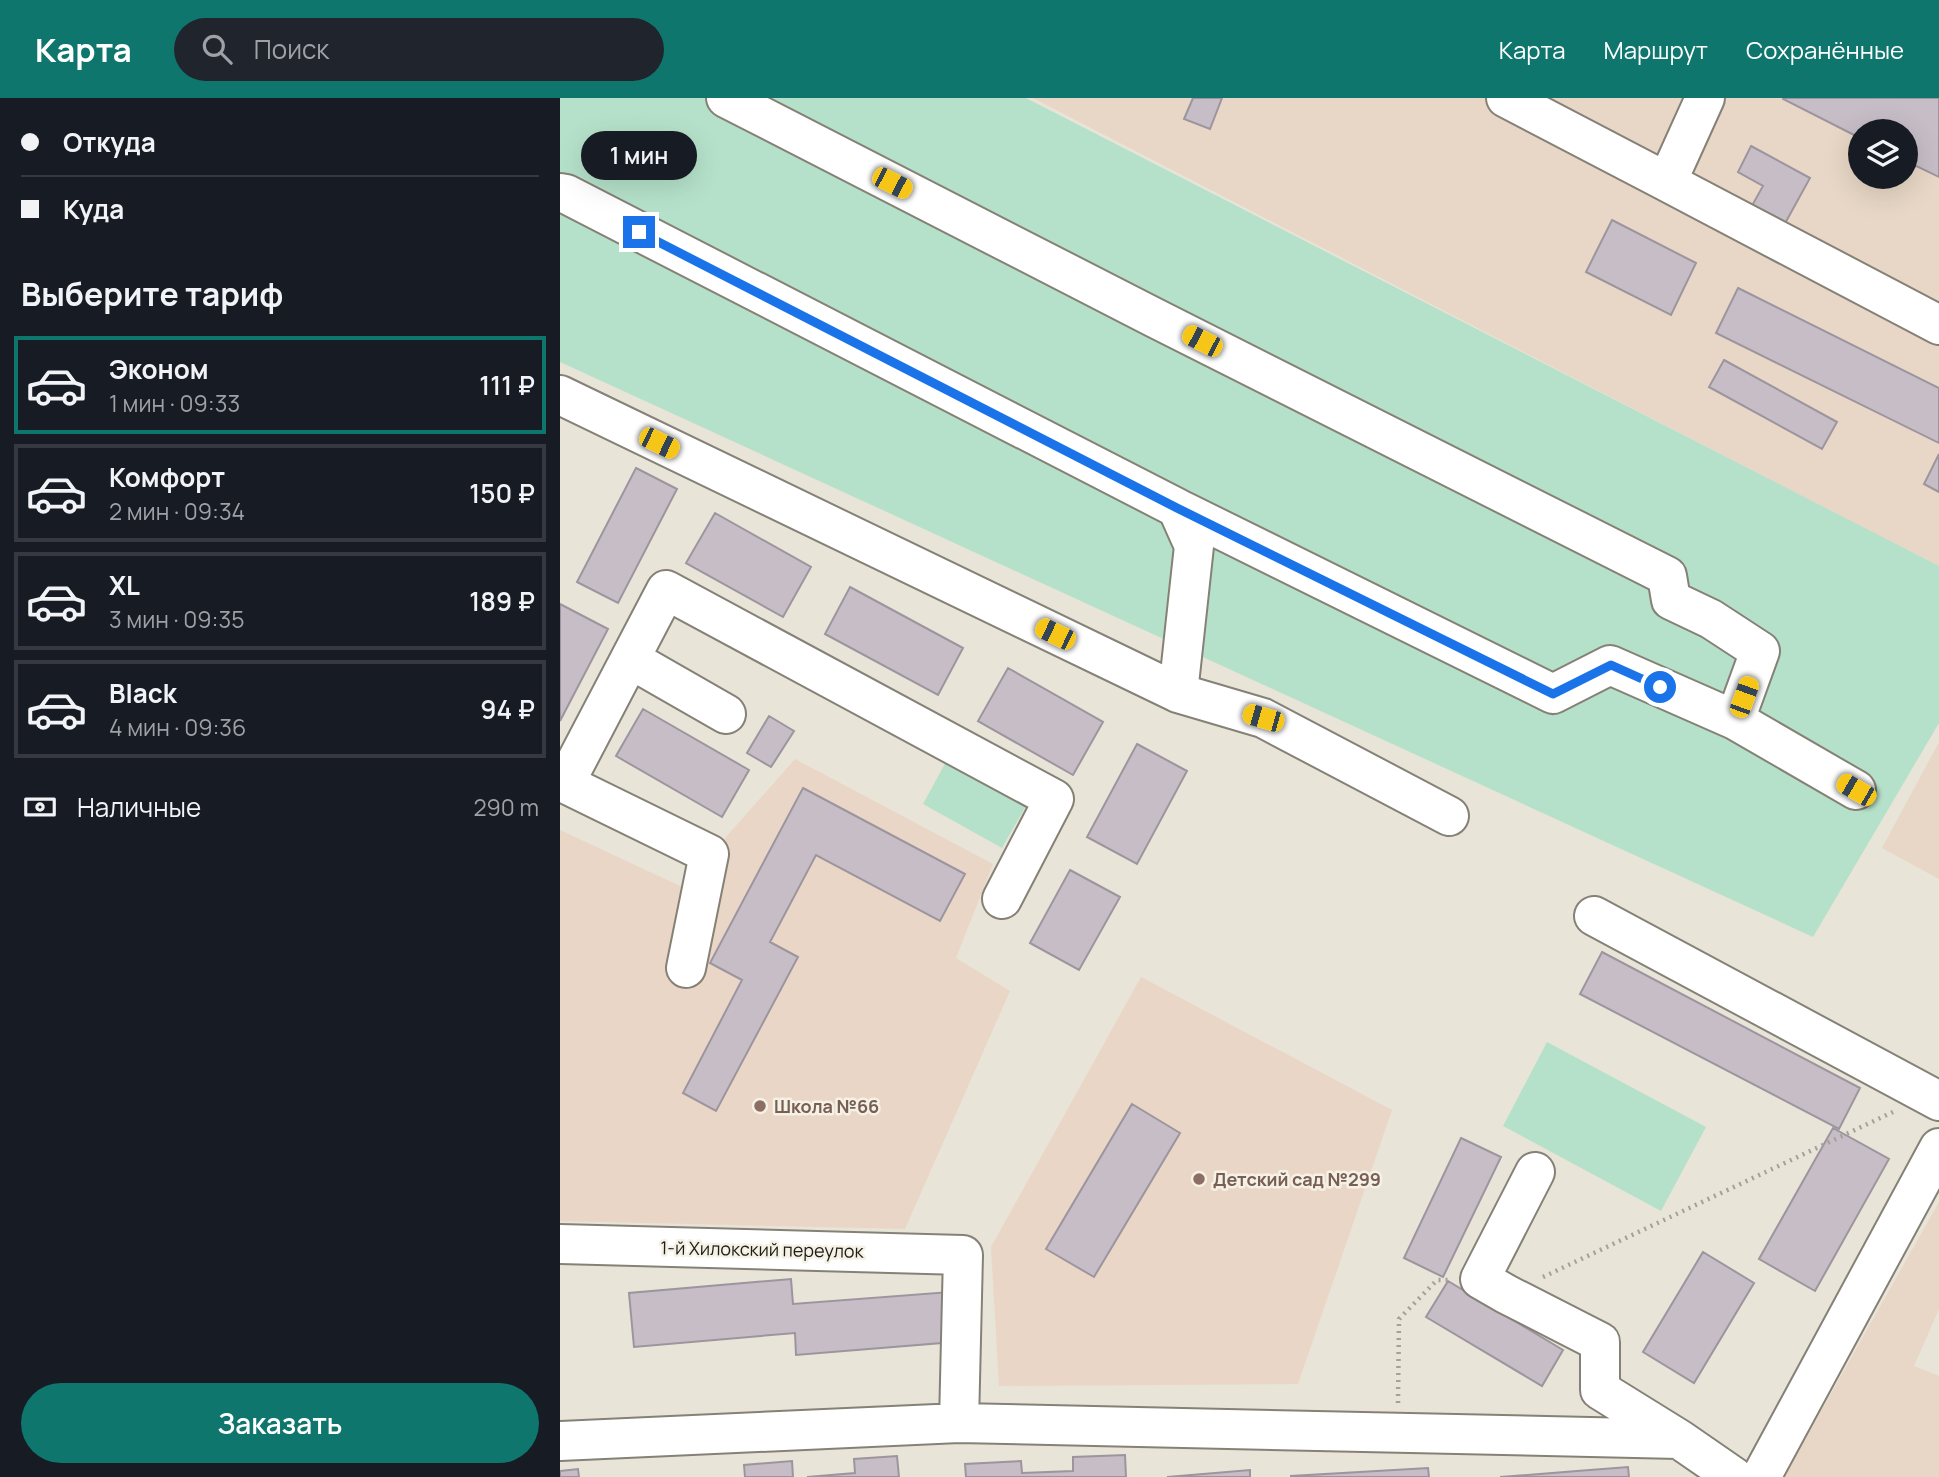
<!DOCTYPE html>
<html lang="ru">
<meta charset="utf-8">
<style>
body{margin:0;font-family:Manrope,sans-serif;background:#20242c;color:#f1f3f6;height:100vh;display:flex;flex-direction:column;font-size:26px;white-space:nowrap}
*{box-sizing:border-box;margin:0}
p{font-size:23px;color:#9ea1a6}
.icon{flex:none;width:38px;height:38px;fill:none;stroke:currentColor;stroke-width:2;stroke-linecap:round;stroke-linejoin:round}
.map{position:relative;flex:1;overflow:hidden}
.details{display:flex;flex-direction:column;background:#171b24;width:560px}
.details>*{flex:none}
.hud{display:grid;align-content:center;height:154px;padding:0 21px;background:#171b24}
.buttons{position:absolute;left:1288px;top:21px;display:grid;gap:14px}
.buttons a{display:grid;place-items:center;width:70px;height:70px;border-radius:50%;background:#171b24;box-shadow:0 7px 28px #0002;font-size:35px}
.end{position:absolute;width:32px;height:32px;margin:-16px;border:9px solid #1a73e8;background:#fff;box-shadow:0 0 0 4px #fff}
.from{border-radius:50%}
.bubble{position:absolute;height:49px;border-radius:24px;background:#171b24;box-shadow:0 7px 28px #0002;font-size:23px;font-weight:600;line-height:49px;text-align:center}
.car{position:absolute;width:21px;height:42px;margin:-21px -10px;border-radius:9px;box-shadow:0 0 5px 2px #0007;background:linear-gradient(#f5c518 24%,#345 0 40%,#f5c518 0 76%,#345 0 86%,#f5c518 0)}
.hud b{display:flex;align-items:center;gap:24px;height:66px;font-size:26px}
.hud b+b{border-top:2px solid #363941}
.hud i{width:18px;height:18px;background:#f1f3f6}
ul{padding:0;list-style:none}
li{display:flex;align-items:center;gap:21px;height:98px;margin:0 14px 10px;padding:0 7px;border:4px solid #363941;border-radius:0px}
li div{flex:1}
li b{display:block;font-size:26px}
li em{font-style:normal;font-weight:600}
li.selected{border-color:#0f766e}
li>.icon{width:63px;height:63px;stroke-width:1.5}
h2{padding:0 21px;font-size:32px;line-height:84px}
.pay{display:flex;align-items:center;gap:18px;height:77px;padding:0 21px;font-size:26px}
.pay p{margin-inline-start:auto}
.cta{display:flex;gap:14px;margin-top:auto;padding:14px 21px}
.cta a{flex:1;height:80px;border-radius:42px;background:#0f766e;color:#fff;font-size:28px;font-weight:600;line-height:80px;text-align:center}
header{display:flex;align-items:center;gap:42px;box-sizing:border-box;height:98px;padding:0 35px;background:#0f766e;color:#fff}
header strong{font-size:33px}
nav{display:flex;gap:38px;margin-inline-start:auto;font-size:24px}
.search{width:490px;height:63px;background:#20242c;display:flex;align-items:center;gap:18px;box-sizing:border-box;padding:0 24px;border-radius:38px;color:#9ea1a6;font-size:26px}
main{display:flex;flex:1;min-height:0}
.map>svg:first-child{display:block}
.industrial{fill:#e8d7c6;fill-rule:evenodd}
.education{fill:#ead6c7}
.green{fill:#b5e1ca}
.building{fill:#c6bdc7;stroke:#9c959e;stroke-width:2}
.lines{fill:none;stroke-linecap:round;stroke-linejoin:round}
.minor-casing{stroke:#858176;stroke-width:42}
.path{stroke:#a4a198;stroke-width:4.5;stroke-dasharray:2 5;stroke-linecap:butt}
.minor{stroke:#fff;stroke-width:38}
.route{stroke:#1a73e8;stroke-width:9}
.education-dot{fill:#8d6e63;stroke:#f5f1e5;stroke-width:2.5}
.labels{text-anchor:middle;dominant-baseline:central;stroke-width:5;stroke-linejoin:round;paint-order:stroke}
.education-label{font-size:18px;font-weight:bold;fill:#785e54;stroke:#f5f1e5;text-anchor:start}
.street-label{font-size:18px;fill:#1e1c18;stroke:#f5f1e5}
</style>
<header>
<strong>Карта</strong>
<div class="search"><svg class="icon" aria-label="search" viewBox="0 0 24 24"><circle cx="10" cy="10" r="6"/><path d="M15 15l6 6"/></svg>Поиск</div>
<nav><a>Карта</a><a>Маршрут</a><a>Сохранённые</a></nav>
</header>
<main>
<section class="details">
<div class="hud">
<b><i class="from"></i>Откуда</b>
<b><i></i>Куда</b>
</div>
<h2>Выберите тариф</h2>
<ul>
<li class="selected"><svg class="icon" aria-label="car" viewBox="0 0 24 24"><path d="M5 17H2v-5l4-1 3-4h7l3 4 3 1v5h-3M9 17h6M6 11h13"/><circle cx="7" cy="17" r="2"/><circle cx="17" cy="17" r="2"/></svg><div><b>Эконом</b><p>1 мин · 09:33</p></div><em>111 ₽</em></li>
<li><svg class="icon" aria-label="car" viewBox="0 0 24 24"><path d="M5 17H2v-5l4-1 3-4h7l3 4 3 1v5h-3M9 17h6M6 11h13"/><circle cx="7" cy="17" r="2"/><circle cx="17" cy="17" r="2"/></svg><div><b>Комфорт</b><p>2 мин · 09:34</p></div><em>150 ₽</em></li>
<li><svg class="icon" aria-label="car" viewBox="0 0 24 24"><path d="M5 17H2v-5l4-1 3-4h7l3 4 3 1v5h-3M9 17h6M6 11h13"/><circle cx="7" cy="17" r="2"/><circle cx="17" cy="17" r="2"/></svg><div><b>XL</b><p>3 мин · 09:35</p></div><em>189 ₽</em></li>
<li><svg class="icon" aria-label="car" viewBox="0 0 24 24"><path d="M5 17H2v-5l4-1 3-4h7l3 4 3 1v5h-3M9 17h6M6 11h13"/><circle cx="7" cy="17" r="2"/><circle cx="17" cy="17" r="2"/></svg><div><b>Black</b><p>4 мин · 09:36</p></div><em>94 ₽</em></li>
</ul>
<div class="pay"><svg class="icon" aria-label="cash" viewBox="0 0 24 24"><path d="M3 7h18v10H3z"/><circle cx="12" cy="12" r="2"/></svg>Наличные<p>290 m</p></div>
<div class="cta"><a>Заказать</a></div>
</section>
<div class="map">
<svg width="1379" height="1379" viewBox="0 0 1379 1379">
<rect width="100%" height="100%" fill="#e8e4d8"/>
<path class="industrial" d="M473,0H1379V469ZM1300,33H1346V79H1300Z
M1379,644V781L1322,750Z
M1379,1104V1211L1354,1268L1379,1278V1379H1224Z"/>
<path class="education" d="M235,661L433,766L396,860L450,893L345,1131L0,1123V732L122,789Z
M581,879L832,1012L738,1286L439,1288L431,1149Z"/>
<path class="green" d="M0,0H466L1379,468V625L1253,839L0,264Z
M387,662L467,706L442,750L363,706Z
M987,944L1146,1029L1101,1113L943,1028Z"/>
<path class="building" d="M633,0H662L650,31L624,21Z
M1223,0H1379V79L1346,63V33H1300V40L1223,1Z
M1191,48L1250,80L1217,140L1184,122L1203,88L1178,74Z
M1052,122L1136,165L1111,217L1026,174Z
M1178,190L1379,290V345L1156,235Z
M1164,262L1277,324L1262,351L1149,289Z
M1379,356V394L1364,386Z
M76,370L117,391L58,505L17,484Z
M155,415L251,469L223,519L126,465Z
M290,489L403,550L378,597L265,536Z
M0,506L48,531L0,623Z
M448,570L543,624L513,677L418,623Z
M83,611L189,672L162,719L56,658Z
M209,618L234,633L211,669L187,655Z
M577,646L627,673L577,766L527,739Z
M243,690L405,776L380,823L256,757L210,844L238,859L156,1013L123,995L182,882L150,865Z
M510,772L560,799L519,872L470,845Z
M1042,854L1300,990L1279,1031L1020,896Z
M572,1006L620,1035L534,1179L486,1151Z
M1273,1030L1329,1061L1255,1193L1199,1161Z
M901,1040L941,1059L883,1179L844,1160Z
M1143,1154L1194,1185L1134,1285L1083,1254Z
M231,1181L233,1206L390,1194L394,1244L236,1257L235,1235L74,1249L69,1195Z
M888,1183L1003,1252L982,1288L866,1219Z
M565,1357L566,1379H406L405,1366L461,1363L462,1375L513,1373V1359Z
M337,1358L339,1379H247L295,1375L294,1361Z
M232,1363L233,1379H185L184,1367Z
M1068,1369L1069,1379H940L1017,1373Z
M868,1370L869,1379H731V1378Z
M18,1371L19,1379H0V1373Z
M690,1372V1379H607Z"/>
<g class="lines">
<g class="minor-casing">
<path id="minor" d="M166,0L593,219L1107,478L1111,502L1151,521L1200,553L1175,622
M946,0L1107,84
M1145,0L1107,84L1379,227
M0,95L6,96L617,410L634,448L618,595
M0,297L618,595L703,620L889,718
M617,410L993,596L1050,567L1175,622L1296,692
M70,561L166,616
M0,683L149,756L126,870
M5,685L106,492L494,701L442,801
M1034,818L1379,1003
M975,1074L920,1181L946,1196L1040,1244V1292L1119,1341
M0,1146L403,1157L399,1325
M0,1343L399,1325L1119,1341L1174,1379
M1201,1379L1379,1050"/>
</g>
<path class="path" d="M983,1179L1333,1014
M838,1305L839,1221L877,1182H888"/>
<use href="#minor" class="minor"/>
</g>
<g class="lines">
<path class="route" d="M79,134L617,410L993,596L1051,567L1100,589"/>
</g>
<g class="education-dot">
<circle cx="200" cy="1008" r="7"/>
<circle cx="639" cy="1081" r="7"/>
</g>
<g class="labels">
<g class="education-label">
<text x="214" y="1008">Школа №66</text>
<text x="653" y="1081">Детский сад №299</text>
</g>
<g class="street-label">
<text transform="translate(202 1151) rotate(1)">1-й Хилокский переулок</text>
</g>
</g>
</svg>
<div class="buttons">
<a><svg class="icon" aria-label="layers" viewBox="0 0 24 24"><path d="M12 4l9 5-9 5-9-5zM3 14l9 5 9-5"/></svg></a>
</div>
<i class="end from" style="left:1100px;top:589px"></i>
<i class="end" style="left:79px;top:134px"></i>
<div class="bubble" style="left:21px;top:33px;width:116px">1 мин</div>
<i class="car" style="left:332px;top:85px;rotate:117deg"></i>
<i class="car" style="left:642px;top:243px;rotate:297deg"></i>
<i class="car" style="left:99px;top:345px;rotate:116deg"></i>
<i class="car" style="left:495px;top:536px;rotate:296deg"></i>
<i class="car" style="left:1184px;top:599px;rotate:20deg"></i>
<i class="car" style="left:703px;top:620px;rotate:286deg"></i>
<i class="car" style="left:1296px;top:692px;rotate:300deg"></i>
</div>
</main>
